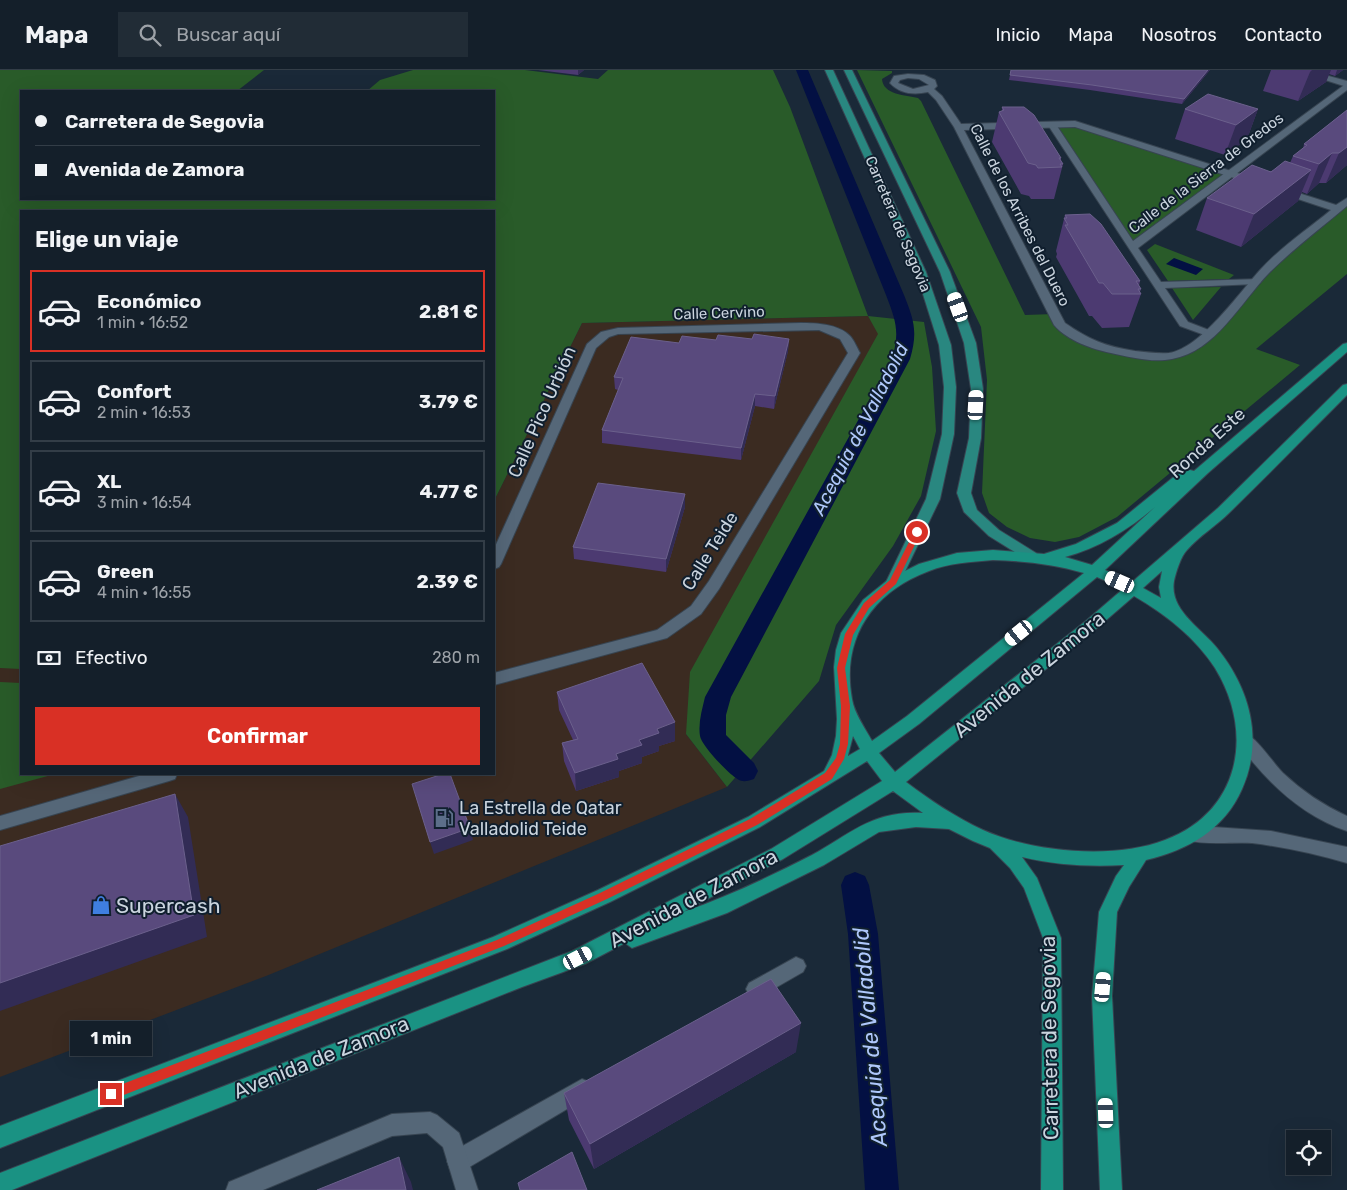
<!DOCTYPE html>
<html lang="es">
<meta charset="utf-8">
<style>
body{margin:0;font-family:Rubik,sans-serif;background:#212c36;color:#f1f3f6;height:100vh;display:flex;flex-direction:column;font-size:19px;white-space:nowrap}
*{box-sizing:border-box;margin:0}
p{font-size:16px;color:#9da2a8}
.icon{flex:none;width:28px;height:28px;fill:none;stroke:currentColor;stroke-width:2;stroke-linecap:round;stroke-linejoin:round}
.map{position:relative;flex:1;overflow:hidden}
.details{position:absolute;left:20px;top:140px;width:475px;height:565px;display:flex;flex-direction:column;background:#141f2a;border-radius:0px;box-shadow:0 5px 20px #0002,0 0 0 1px #333d47}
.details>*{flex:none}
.top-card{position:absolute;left:20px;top:20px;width:475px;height:110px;border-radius:0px;box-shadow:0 5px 20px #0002,0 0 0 1px #333d47;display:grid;align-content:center;height:110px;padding:0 15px;background:#141f2a}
.tools{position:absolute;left:1286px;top:1060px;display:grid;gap:10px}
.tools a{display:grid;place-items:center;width:45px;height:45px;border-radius:0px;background:#141f2a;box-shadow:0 5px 20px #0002,0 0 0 1px #333d47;font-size:25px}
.end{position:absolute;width:22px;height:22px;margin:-11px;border:6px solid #d93025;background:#fff;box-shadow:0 0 0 2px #fff}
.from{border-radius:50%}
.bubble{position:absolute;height:35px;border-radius:0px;background:#141f2a;box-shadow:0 5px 20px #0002,0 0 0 1px #333d47;font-size:16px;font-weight:700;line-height:35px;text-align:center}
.car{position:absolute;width:15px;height:30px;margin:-15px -8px;border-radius:6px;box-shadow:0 0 4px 1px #0007;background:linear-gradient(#fff 24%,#345 0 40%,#fff 0 76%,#345 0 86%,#fff 0)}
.top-card b{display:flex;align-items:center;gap:18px;height:48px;font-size:19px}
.top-card b+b{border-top:1px solid #333d47}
.top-card i{width:12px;height:12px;background:#f1f3f6}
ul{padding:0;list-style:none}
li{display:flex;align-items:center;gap:15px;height:82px;margin:0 10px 8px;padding:0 5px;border:2px solid #333d47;border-radius:0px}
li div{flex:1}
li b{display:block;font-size:19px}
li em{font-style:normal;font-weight:700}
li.active{border-color:#d93025}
li>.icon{width:45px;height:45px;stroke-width:1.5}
h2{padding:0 15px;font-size:22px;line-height:60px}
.pay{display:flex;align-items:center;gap:12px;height:55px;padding:0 15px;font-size:19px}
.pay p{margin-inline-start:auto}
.action{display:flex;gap:10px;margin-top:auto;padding:10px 15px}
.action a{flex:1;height:58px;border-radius:0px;background:#d93025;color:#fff;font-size:20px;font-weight:700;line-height:58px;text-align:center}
header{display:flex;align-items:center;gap:30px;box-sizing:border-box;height:70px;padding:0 25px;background:#141f2a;border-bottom:1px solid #333d47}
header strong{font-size:24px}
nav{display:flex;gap:28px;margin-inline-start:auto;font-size:18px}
.search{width:350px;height:45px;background:#212c36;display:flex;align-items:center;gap:12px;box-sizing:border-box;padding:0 18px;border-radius:0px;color:#9da2a8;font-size:19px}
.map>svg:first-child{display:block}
.industrial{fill:#3b2b21}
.green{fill:#295b29}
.water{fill:#031043}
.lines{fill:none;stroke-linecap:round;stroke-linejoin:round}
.canal{fill:#031043;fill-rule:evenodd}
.pedestrian-casing{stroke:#374451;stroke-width:2}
.minor-casing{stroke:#374451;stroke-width:2}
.tertiary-casing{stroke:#374451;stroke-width:2}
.primary-casing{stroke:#374451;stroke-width:2}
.trunk-casing{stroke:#374451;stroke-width:2}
.pedestrian{fill:#556778;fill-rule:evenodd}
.minor{fill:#556778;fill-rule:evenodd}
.tertiary{fill:#556778;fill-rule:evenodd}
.primary{fill:#298780;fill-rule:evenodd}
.trunk{fill:#1a9283;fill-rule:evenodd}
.wall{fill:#4c3a71}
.shaded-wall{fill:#322c55}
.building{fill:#594a7d;stroke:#6b608c}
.route{fill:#d93025}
.labels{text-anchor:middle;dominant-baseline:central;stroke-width:4;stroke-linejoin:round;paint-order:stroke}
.far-street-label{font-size:15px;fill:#cad4de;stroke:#101f2e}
.street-label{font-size:18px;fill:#cad4de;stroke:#101f2e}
.poi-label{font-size:18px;fill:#cad4de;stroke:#101f2e;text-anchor:start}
.water-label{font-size:19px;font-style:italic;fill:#afc8fb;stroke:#101f2e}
.near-street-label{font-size:21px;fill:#cad4de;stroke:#101f2e}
.near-poi-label{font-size:21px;fill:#cad4de;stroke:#101f2e;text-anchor:start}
.near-water-label{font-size:22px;font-style:italic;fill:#afc8fb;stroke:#101f2e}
</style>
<header>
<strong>Mapa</strong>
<div class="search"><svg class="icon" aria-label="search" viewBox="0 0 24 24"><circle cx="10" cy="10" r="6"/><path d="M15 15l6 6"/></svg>Buscar aquí</div>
<nav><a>Inicio</a><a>Mapa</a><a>Nosotros</a><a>Contacto</a></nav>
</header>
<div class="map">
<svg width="1347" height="1120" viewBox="0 0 1347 1120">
<rect width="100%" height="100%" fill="#1a2938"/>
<path class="industrial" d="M868,246L879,264L686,664L727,717L266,906L0,1007V521L21,522V704H494V431L582,253Z"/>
<path class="green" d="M0,0H264L237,21H21V129H494V21H367L380,10L413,0H525L598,9L608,0H773L790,37L868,246L924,252L932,297L936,361L921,426L893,476L836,555L819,611L727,717L686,664L690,602L878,264L868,246L582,253L494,431V141H21V599L0,598Z
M857,0L892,1V3L882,9C883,25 906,25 918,28L921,31L1025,245L1054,244L1081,269L1148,286L1187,281L1256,211L1347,131V204L1256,279L1300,295L1117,447L1079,467L1055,472L1030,468L1007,457L989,443L982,423L987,310L981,257Z
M1075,54L1229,104L1132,177L1052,55Z
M1155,174L1234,205L1229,209L1168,211L1147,180Z
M1221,217L1193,250L1172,218Z
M0,612L21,613V704H55L0,719Z"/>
<path class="water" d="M1174,188L1203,199L1196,205L1166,194Z"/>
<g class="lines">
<path class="canal" d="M796,0H808L904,225C914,250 918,262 910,289L731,627L726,645V665L754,693L758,701L754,709C748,711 742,713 736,708C728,703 701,675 700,666C698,653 702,640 705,627L892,289C900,262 896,251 886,225Z
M855,802L865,806L869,815L878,864L899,1120H865L848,864L841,815L845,806Z"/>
<g class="pedestrian-casing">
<path id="pedestrian" d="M1347,13V20L1138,178L1161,212L1260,209L1261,211L1260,213L1256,214L1165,218L1188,252L1214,262L1216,264L1210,267L1180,256L1048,55L1049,53H1055L1133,171Z
M796,887L803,890L806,896L803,902L763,925L756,928L749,925L746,919L749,913Z
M582,1009L589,1012L592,1019L589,1026L466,1099L458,1102L450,1099L447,1091L450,1083Z"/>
</g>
<g class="minor-casing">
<path id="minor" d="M1294,0H1307L1347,11V17Z
M908,4L924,5L935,10L937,16L934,19L942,26L961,54L1075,51L1259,110V114H1253L1075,57L964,60L1065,253C1090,270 1104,276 1135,281C1146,282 1158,284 1169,283C1201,278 1239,223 1261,199C1281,177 1308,159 1331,140L1277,122V118H1283L1336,135L1347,128V136C1321,158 1293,179 1269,203C1240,233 1216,281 1172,289C1152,293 1130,287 1111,283C1092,279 1068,271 1054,255L954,57L936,30L928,22C914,25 900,24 890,13L894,6ZM908,8L919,9L929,15L913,19L898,13L900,10Z
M801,253C816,253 839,254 850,266C854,270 857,278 860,283L719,519L701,544L667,568L494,615V603L657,560L691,536L709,511L848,283L840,269L819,260L618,264L609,267L596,278L501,494L499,497L494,499V479L587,274L601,262L618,258Z
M146,704H177L175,709L169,711L0,760V746Z
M430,1042L437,1045L459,1063L478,1120H456L443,1077L427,1063L392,1066L263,1120H226L229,1112L392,1044Z"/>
</g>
<g class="tertiary-casing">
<path id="tertiary" d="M1246,664C1257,668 1273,693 1283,703C1302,721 1323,735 1347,746V761C1302,746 1268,713 1240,676L1238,671L1240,666Z
M1213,757L1271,761L1347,777V793C1316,784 1284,777 1252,773C1235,772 1201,775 1187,770L1184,765L1187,760Z"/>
</g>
<g class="primary-casing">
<path id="primary" d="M825,0H833L926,202L951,275L956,317L954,364L940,429L900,512L898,516H888L886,512L926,429L942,364L944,317L939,275L916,202Z
M844,0H852L950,202L976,273L983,319L981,368L971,423L977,440L999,460L1036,483L1038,486L1036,489H1026L989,466L964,442L957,423L969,368L971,319L964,273L940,202Z"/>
</g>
<g class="trunk-casing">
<path id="trunk" d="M1347,273V282L1208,403L1105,500L1132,512L1218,438L1343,315L1347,314V325C1308,364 1269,404 1229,443C1216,456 1199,466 1187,480C1181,486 1176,502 1174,511C1169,540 1201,558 1217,578C1250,619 1264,670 1242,719C1224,760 1188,780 1146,790L1129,817L1117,842L1112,926L1122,1120H1100L1092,926L1099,842L1116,806L1124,795C1089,797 1056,795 1022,787L1037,808L1061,868L1063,1120H1041L1043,868L1024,818L1010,798L990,778L973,771L949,759L916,757L879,762L824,795L727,843L632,878L625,873L585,894L522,917L12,1120H0V1103L572,881L771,779L882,711L867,691L760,757L610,832L507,879L0,1078V1056L493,867L598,820L748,747L824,701L832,685L836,666L837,649L834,597L836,580L841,563L863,530L889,509L919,494L957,483L993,480L1044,484L1076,474L1117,453L1176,405L1190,400L1194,401L1343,274ZM1155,437L1092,495L1065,487C1099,478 1128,460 1155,437ZM993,490C1024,491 1053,494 1084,503L907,646L872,671C865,658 854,643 852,629C841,569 872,522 929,501C949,493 971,492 993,490ZM1162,501L1159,517L1161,528L1143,518ZM1097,507L1123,519L1087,550L895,702L879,683L919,654ZM1134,526C1165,544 1195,567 1215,598C1255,663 1240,742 1165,770C1113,790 1032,782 983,760C955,747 930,730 906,712L1097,558ZM853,666L860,679L848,686V685ZM893,721L923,743C873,740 852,763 812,785C771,806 727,827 683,842L783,789Z"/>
</g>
<use href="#pedestrian" class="pedestrian"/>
<use href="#minor" class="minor"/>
<use href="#tertiary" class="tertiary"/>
<use href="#primary" class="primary"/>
<use href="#trunk" class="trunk"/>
</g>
<path class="wall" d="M538,0H584L578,5Z
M1011,0H1210L1182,34L1090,20L1009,10Z
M1271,0H1343L1335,6L1329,4L1326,12L1298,31L1263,21Z
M1002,37L1061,88V90L1063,94L1054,129H1031L1029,126L1021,124L992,72L999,42L1002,41Z
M1185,39H1258L1247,69L1225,85L1175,69Z
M1347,40V95L1326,113H1319L1307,124L1302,122L1298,131L1241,177L1196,160L1207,128L1290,93L1293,86L1303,79L1304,74Z
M1065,145L1140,211L1139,216L1141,219L1140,222L1141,224L1129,257L1102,258L1092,246H1089L1056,187L1057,184L1056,181Z
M789,269L788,281L774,339L755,336L741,390L602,373V360L618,320L615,319L614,307L679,273L716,270Z
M685,437L666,502L574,489L573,477Z
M557,622L675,671L659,676V681L642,687V693L619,701V707L576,721L564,691L562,673L573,670L559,640Z
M796,982L594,1099L569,1050L564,1023Z"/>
<path class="shaded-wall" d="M578,0H584L578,5Z
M1208,0H1210L1182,34L1184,29Z
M1312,0H1331L1326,12L1298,31L1310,2Z
M1337,0H1343L1335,6Z
M1258,39L1247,69L1225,85L1236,55Z
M1347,77V95L1326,113L1339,83Z
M1332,83L1319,113L1307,124L1319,94Z
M1311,100L1298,131L1241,177L1254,144Z
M789,269L788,281L774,339L775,326Z
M755,324V336L741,390V378Z
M685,424V437L666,502V489Z
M675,652V671L659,676V681L642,687V693L619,701V707L576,721L575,703L616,684L657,659Z
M175,724L188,747L207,867L0,941V913Z
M470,758L473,770L434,784L430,772Z
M801,953L796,982L594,1099L590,1074Z
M399,1087L411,1112L413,1120H406Z"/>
<path class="building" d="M1011,0H1208L1184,29L1092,15L1010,5Z
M1208,24L1258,39L1236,55L1185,39Z
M1002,37H1024L1034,45L1061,88H1059L1063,94H1060L1062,97L1038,98L1036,95L1028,93L999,42L1004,40Z
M1347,40V77L1339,83H1332L1319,94L1293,86L1307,75L1304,74Z
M1285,91L1311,100L1254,144L1207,128L1252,95L1271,102Z
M1090,144L1101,154L1140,211H1136L1141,219H1138L1141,224H1112L1103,213H1099L1065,155H1068L1064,148H1067L1065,145Z
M754,264L789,269L775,326L755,324L741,378L602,360L623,308L614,307L631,267L679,273L682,266L716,270L718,265L752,269Z
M598,413L685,424L666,489L573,477Z
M642,593L675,652L657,659L659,663L639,670L642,675L616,684L618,689L575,703L562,673L578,669L557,622Z
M443,704H450L470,758L430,772L412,714Z
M175,724L194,845L0,913V776Z
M771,909L801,953L590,1074L564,1023Z
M572,1082L587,1120H520L518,1113Z
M399,1087L406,1120H317Z"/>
<path class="route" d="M915,460L921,462L896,514L869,538L853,565L845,598L850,636L848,674L844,689L832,709L757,755L607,829L504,876L111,1030L107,1028L106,1024L107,1020L497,870L600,823L750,749L825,703L836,688L840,674L841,636L837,598L845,564L864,533L890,510Z"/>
<defs>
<g id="fuel-bare" transform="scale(1.5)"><path d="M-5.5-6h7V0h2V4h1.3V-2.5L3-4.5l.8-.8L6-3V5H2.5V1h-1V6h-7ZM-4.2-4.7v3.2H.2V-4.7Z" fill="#5c6f8a" stroke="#101f2e" stroke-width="2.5" paint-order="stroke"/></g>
<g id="shop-bare" transform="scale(1.5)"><path d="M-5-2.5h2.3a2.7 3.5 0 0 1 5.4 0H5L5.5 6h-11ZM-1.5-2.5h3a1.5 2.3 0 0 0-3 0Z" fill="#3f7fe0" stroke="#101f2e" stroke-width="2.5" paint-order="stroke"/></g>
</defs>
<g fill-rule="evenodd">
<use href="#fuel-bare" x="444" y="748"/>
<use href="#shop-bare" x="101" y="835"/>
</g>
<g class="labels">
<g class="far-street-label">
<text transform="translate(1206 103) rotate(-37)">Calle de la Sierra de Gredos</text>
<text transform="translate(1020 145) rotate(63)">Calle de los Arribes del Duero</text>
<text transform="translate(898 154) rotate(67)">Carretera de Segovia</text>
<text transform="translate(719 243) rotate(-2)">Calle Cervino</text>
</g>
<g class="street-label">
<text transform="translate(542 342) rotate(-66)">Calle Pico Urbión</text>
<text transform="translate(1207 373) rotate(-42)">Ronda Este</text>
<text transform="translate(710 481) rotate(-58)">Calle Teide</text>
</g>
<g class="poi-label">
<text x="459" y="738">La Estrella de Qatar<tspan x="459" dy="21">Valladolid Teide</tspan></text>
</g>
<g class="water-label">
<text transform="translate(860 359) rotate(-63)">Acequia de Valladolid</text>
</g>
<g class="near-street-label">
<text transform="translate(1029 604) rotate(-39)">Avenida de Zamora</text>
<text transform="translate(693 828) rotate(-28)">Avenida de Zamora</text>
<text transform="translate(1049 968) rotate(-91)">Carretera de Segovia</text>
<text transform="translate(321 987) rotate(-22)">Avenida de Zamora</text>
</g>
<g class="near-poi-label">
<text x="116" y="835">Supercash</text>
</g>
<g class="near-water-label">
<text transform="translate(870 967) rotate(-95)">Acequia de Valladolid</text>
</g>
</g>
</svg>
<div class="tools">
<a><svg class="icon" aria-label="locate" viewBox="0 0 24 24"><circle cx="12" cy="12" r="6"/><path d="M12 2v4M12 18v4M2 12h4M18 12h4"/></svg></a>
</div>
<i class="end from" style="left:917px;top:462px"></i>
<i class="end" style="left:111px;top:1024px"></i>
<div class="bubble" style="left:70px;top:951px;width:82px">1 min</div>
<i class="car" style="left:958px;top:237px;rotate:340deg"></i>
<i class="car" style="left:976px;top:335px;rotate:3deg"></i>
<i class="car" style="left:1120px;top:512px;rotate:294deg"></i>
<i class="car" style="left:1019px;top:563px;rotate:231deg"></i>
<i class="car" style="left:578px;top:888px;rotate:63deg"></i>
<i class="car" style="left:1103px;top:917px;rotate:5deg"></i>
<i class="car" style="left:1106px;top:1043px;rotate:358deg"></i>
<div class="top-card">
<b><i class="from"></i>Carretera de Segovia</b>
<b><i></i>Avenida de Zamora</b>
</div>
<section class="details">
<h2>Elige un viaje</h2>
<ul>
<li class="active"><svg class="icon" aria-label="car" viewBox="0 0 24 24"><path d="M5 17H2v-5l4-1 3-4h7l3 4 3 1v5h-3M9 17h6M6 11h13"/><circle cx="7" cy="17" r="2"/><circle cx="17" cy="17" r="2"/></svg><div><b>Económico</b><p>1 min · 16:52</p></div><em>2.81 €</em></li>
<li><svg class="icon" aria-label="car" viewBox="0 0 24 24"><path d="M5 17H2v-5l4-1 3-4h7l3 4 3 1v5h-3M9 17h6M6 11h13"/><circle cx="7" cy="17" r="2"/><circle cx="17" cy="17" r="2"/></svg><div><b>Confort</b><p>2 min · 16:53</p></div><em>3.79 €</em></li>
<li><svg class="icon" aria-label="car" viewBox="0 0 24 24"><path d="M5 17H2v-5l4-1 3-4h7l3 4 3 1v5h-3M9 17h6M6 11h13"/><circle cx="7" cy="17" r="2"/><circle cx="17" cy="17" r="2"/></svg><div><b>XL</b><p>3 min · 16:54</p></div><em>4.77 €</em></li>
<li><svg class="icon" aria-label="car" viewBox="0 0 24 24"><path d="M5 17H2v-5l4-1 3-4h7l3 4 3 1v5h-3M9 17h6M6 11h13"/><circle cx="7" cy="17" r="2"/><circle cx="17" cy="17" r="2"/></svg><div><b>Green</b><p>4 min · 16:55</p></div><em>2.39 €</em></li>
</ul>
<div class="pay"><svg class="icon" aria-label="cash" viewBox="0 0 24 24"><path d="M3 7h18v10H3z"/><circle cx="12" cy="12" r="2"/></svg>Efectivo<p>280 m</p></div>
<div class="action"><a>Confirmar</a></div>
</section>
</div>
